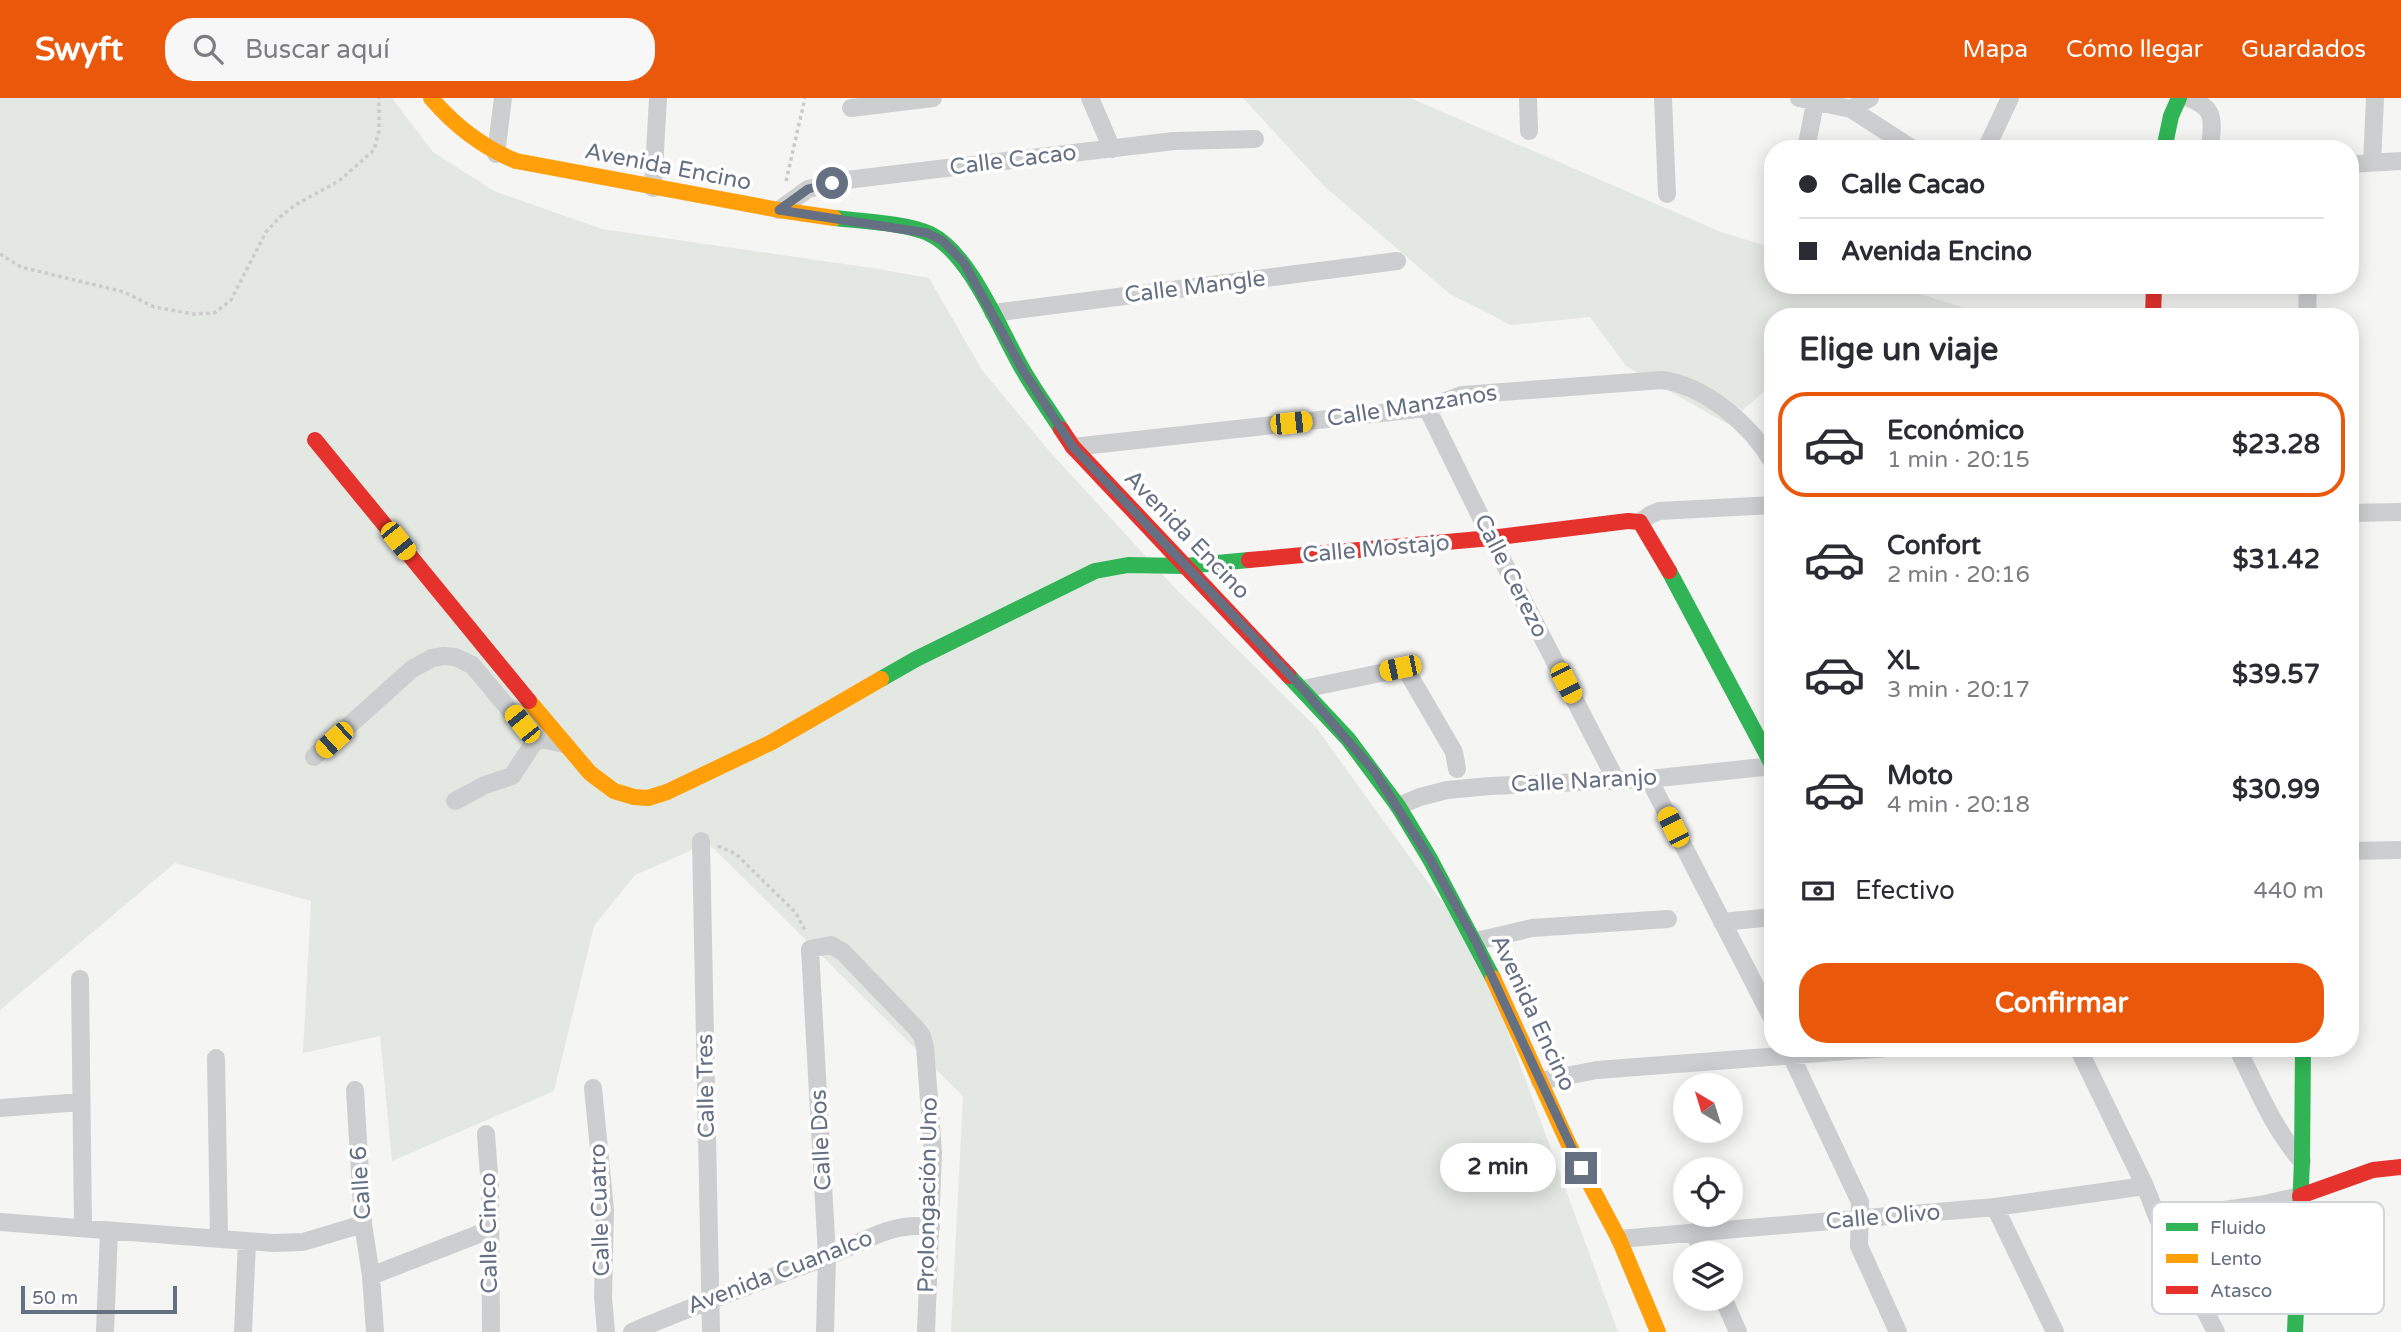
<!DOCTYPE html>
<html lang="es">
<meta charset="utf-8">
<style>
body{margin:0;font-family:"Varela Round",sans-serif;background:#f7f7f7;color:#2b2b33;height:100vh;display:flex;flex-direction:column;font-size:26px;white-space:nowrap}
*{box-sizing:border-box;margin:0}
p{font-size:23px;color:#7c7c81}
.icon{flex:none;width:38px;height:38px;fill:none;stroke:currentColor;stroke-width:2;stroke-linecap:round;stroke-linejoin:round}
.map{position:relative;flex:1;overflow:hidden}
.details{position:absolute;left:1764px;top:210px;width:595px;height:749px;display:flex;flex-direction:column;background:#fff;border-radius:28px;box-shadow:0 4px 18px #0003}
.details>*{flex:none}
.guide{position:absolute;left:1764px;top:42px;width:595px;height:154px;border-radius:28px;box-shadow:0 4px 18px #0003;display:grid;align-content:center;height:154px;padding:0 35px;background:#fff}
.needle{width:46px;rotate:322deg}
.tools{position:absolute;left:1673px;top:975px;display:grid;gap:14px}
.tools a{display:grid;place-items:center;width:70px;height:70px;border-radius:50%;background:#fff;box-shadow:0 4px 18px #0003;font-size:35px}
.scale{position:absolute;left:21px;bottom:18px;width:156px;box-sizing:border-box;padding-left:7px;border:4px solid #667083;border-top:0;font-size:19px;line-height:24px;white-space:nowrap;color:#667083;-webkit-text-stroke:5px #fff;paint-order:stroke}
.end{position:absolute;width:32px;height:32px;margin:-16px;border:9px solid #667083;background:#fff;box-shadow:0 0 0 4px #fff}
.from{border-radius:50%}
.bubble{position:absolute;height:49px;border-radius:24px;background:#fff;box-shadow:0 4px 18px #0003;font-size:23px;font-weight:700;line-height:49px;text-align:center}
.car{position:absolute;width:21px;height:42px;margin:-21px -10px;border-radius:9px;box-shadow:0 0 5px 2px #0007;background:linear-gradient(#f5c518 24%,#345 0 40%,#f5c518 0 76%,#345 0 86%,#f5c518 0)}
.guide b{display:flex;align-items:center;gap:24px;height:66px;font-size:26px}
.guide b+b{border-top:2px solid #e1e1e2}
.guide i{width:18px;height:18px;background:#2b2b33}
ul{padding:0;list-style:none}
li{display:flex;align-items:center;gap:21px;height:105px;margin:0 14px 10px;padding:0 21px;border:4px solid transparent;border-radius:28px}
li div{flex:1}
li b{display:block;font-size:26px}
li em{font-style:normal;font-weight:700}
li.on{border-color:#ea580c}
li>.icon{width:63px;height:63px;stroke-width:1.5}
h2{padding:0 35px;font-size:32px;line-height:84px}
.pay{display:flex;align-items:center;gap:18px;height:77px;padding:0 35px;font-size:26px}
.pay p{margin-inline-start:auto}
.action{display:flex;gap:14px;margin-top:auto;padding:14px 35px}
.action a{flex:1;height:80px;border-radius:28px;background:#ea580c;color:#fff;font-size:28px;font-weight:700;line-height:80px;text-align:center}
header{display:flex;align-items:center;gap:42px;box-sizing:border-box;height:98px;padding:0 35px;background:#ea580c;color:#fff}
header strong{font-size:33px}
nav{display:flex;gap:38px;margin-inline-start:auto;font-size:24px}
.search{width:490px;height:63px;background:#f7f7f7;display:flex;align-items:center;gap:18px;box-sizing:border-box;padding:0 24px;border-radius:28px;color:#7c7c81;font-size:26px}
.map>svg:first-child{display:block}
.green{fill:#e4e8e2}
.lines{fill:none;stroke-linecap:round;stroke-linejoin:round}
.path{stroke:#cbcbcc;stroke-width:3.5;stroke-dasharray:3.5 3.5;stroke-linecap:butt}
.street{stroke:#cdcecf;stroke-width:18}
.fast{stroke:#30b455;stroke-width:16}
.slow{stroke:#ff9f0a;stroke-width:16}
.jam{stroke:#e5322d;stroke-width:16}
.route{stroke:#667083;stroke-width:9}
.labels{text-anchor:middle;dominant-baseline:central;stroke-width:7;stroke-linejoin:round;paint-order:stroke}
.street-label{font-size:23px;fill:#667083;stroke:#fff}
.key{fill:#fff;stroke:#d1d4da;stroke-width:2}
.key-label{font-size:19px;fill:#667083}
</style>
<header>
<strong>Swyft</strong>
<div class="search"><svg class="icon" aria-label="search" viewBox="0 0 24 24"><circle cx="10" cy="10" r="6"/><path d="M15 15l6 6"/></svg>Buscar aquí</div>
<nav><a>Mapa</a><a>Cómo llegar</a><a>Guardados</a></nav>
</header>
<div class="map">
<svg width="2401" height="1234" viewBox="0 0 2401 1234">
<rect width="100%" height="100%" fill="#f5f5f4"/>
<path class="green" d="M0,0H392L433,54L494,93L602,131L872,170L929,180L982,272L1050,354L1175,490L1315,628L1479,855L1618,1234H951L963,998L708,745L635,777L594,828L554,993L392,1063L380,938L303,955L311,803L175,765L0,912Z
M1243,0H1410L1721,134L1773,150V187H1891L1981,215L1974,219H1773V289L1767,291L1727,326L1626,268L1590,219L1511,227L1450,196L1324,88Z"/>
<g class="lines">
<path class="path" d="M786,83L805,0
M0,156L21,169L124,194L154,209L194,216L214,215L231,202L266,134L280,119L295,107L339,83L374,52L379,33V0
M718,748L736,756L796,815L806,834"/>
<path class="street" d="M1090,0L1112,51
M1528,0L1529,33
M1663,0L1667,96
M1799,0L1851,11L1913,51
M2189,0C2218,11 2212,25 2210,51
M851,10L933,0
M1851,11L1870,0
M1806,51L1815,5
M1986,51L2010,0
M496,56L503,0
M2372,65L2375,0
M2350,66L2401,63
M653,90L658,0
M779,112L808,91L846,82L1174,43L1255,41
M993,215L1397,163
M2307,219L2308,187
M1427,310L1491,440L1616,682
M1073,349L1427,310L1462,297L1662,282C1706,288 1751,327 1773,365
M2350,415L2401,414
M1640,424L1650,417L1659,413L1773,407
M1303,591L1405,570L1454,654L1457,671
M314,659L412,571L432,560L444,558L455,559L472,567L529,635L537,640L564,646
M1649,681L1773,922
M455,703L485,687L512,678L537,640
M1398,708L1420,699L1447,692L1490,688L1649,681L1773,668
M701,743L711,1234
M2350,753L2401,752
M1722,824L1773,819
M1476,843L1532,830L1668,821
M80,881L83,1129
M2078,950L2145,1088L2158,1121L2216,1234
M2237,950C2257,989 2273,1031 2302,1063
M1788,951L1860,1104L1859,1148L1898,1234
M216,960L219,1141
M1540,983L1597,972L1887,950
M593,990L605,1112L603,1199L606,1234
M355,992L363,1126L371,1178L375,1234
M0,1010L81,1004
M486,1036L490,1091L491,1234
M1995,1109L2055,1234
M2158,1121L2260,1107L2300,1098
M0,1124L273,1145L303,1144L363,1126
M1694,1134L1703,1155
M1619,1141L1995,1109L2145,1088
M371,1178L489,1132
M1723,1200L1738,1234
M105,1234L109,1133
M243,1234L247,1144
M632,1234C695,1207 759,1184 824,1160C861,1146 890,1123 931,1129
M825,1234L827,1158L810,851L831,847L843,854L915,929L922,938L925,949L933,1054L926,1234"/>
<path class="fast" d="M2164,51L2171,18L2179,0
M834,120C860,123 908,125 930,136C971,156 1000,233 1023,272C1035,293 1049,312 1061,331
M1669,473L1773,668
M1289,578L1348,641L1398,708L1430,761L1493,880
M881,581L916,561L1095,473L1128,467L1185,468L1249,462
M2295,1234L2302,1063L2303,950"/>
<path class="slow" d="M431,0C455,28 482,49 516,63L779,112L834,120
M529,603L590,675L614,693L634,699L648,700L667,694L772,644L881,581
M1493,880L1569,1047L1619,1141L1658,1234"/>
<path class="jam" d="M2153,219L2154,187
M1061,331L1073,349L1289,578
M315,342L529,603
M1249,462L1491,440L1628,423L1640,424L1669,473
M2300,1098L2373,1072L2401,1069"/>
</g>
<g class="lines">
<path class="route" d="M832,85L808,91L779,112L927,135L943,143L964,165L1024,274L1073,349L1303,591L1374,673L1430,761L1476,844L1581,1070"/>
</g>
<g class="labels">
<g class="street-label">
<text transform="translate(1013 62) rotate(-7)">Calle Cacao</text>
<text transform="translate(668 69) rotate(11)">Avenida Encino</text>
<text transform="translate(1195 189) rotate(-7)">Calle Mangle</text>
<text transform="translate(1412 308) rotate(-9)">Calle Manzanos</text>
<text transform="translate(1187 437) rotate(46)">Avenida Encino</text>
<text transform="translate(1376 451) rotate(-5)">Calle Mostajo</text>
<text transform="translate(1511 478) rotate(63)">Calle Cerezo</text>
<text transform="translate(1584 683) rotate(-3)">Calle Naranjo</text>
<text transform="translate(1533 915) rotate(65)">Avenida Encino</text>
<text transform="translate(706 988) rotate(-91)">Calle Tres</text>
<text transform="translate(821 1042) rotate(-93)">Calle Dos</text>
<text transform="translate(361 1085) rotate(-94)">Calle 6</text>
<text transform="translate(928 1097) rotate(-89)">Prolongación Uno</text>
<text transform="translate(600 1112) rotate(-92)">Calle Cuatro</text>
<text transform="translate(1883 1119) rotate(-5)">Calle Olivo</text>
<text transform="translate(489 1135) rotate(-91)">Calle Cinco</text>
<text transform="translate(780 1174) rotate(-21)">Avenida Cuanalco</text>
</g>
</g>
<rect x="2152" y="1104" width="232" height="112" rx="10" class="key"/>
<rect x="2166" y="1125" width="32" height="8" fill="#30b455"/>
<rect x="2166" y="1156" width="32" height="9" fill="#ff9f0a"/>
<rect x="2166" y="1188" width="32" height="8" fill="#e5322d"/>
<g class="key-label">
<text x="2210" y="1136">Fluido</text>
<text x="2210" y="1167">Lento</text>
<text x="2210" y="1199">Atasco</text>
</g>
</svg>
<div class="tools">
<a><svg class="needle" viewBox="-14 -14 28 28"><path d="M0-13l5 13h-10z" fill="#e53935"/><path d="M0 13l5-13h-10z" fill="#7c7c81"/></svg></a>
<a><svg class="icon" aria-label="locate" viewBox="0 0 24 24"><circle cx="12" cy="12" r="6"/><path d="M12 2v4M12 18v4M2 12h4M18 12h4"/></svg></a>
<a><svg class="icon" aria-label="layers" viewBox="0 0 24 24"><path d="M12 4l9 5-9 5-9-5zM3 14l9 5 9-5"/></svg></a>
</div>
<div class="scale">50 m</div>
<i class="end from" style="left:832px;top:85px"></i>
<i class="end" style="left:1581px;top:1070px"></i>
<div class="bubble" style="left:1440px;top:1045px;width:116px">2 min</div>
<i class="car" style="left:1291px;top:325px;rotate:84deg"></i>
<i class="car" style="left:398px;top:443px;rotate:141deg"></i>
<i class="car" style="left:1400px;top:570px;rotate:258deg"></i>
<i class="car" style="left:1566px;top:585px;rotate:153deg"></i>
<i class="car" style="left:522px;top:626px;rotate:321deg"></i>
<i class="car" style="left:334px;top:642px;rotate:228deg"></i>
<i class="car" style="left:1673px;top:729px;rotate:333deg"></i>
<div class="guide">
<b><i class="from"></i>Calle Cacao</b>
<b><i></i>Avenida Encino</b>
</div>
<section class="details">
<h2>Elige un viaje</h2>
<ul>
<li class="on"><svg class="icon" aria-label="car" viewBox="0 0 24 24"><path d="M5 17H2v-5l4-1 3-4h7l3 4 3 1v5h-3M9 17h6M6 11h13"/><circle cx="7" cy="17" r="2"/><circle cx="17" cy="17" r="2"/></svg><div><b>Económico</b><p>1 min · 20:15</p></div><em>$23.28</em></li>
<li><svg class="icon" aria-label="car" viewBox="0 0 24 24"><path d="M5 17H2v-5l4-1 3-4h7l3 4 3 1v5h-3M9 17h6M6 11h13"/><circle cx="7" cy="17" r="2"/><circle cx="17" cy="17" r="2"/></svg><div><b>Confort</b><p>2 min · 20:16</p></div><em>$31.42</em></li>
<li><svg class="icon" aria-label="car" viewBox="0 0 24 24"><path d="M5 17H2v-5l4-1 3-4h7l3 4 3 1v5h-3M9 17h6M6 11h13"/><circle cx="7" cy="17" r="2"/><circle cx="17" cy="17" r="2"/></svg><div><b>XL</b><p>3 min · 20:17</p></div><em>$39.57</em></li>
<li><svg class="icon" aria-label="car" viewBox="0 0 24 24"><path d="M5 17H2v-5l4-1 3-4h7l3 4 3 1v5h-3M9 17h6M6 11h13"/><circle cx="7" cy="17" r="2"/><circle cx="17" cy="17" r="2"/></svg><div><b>Moto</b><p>4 min · 20:18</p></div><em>$30.99</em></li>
</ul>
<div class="pay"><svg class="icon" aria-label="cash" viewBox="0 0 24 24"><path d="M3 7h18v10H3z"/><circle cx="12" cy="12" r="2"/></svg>Efectivo<p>440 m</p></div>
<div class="action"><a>Confirmar</a></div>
</section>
</div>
